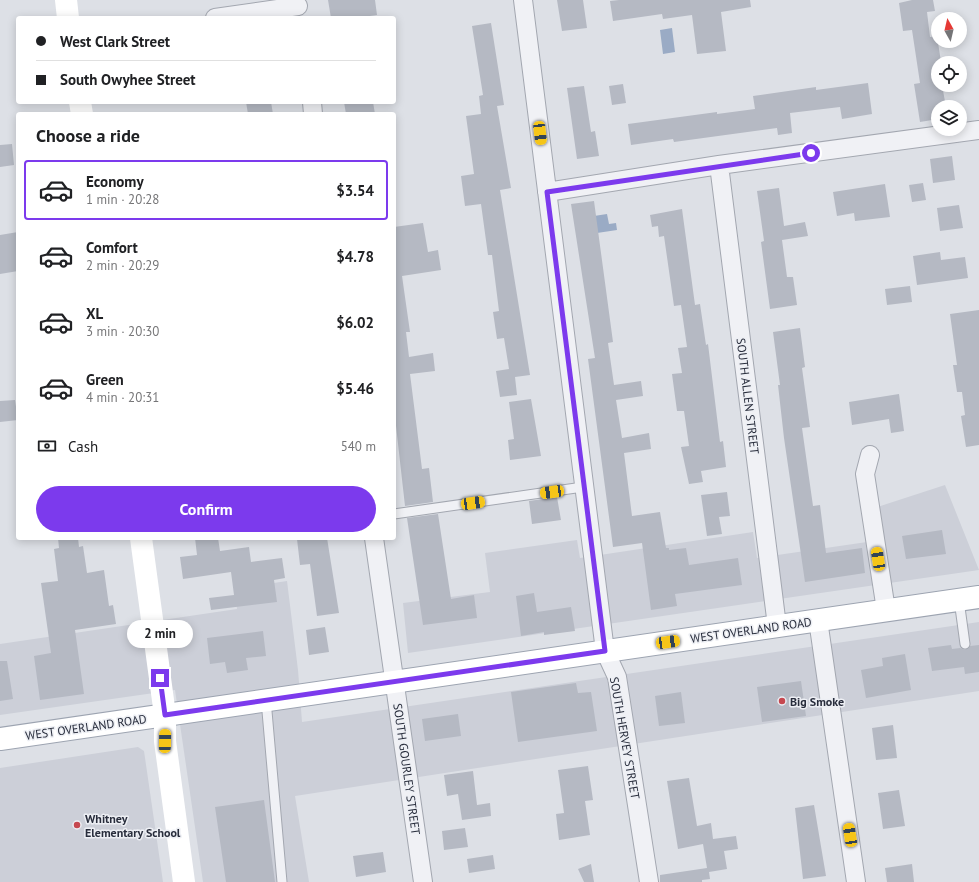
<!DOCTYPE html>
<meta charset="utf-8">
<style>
body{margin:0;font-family:"PT Sans",sans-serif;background:#f6f6f6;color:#202124;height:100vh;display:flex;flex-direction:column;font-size:15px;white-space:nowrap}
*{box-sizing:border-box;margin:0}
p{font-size:13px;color:#757577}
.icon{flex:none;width:22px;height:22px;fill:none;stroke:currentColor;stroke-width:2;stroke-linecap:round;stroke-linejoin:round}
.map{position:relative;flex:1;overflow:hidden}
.details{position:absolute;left:16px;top:112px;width:380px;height:428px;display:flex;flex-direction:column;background:#fff;border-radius:4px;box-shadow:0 2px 10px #0003}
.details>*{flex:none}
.top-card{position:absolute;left:16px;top:16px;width:380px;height:88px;border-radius:4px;box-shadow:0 2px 10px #0003;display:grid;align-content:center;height:88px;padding:0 20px;background:#fff}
.needle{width:26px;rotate:352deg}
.buttons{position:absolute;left:931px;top:12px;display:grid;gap:8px}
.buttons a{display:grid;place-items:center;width:36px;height:36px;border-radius:50%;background:#fff;box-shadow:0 2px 10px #0003;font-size:20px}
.end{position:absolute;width:18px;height:18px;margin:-9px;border:5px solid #7c3aed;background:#fff;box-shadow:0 0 0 2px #fff}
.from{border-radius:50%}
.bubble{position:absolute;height:28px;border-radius:14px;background:#fff;box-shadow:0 2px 10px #0003;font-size:13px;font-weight:700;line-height:28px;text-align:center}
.car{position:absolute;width:12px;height:24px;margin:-12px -6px;border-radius:5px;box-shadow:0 0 3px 1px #0007;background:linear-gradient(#f5c518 24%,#345 0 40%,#f5c518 0 76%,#345 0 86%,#f5c518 0)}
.top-card b{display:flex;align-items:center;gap:14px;height:38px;font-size:15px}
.top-card b+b{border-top:1px solid #e0e0e0}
.top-card i{width:10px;height:10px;background:#202124}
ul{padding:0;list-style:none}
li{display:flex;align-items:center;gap:12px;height:60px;margin:0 8px 6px;padding:0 12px;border:2px solid transparent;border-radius:4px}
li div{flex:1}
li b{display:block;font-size:15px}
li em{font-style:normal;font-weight:700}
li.current{border-color:#7c3aed}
li>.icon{width:36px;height:36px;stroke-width:1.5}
h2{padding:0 20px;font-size:18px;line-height:48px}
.pay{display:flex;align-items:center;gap:10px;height:44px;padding:0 20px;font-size:15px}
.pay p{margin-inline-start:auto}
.primary-button{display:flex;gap:8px;margin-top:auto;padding:8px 20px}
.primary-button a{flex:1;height:46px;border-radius:24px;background:#7c3aed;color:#fff;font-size:16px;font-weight:700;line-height:46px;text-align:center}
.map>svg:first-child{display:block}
.built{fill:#cccfd8}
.water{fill:#9aabc5}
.building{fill:#b5b9c3}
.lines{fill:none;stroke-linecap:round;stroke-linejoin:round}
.lane-casing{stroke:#a3a7b0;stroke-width:11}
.street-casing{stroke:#a3a7b0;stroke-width:20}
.primary-casing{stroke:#9da4b1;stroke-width:24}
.lane{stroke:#f0f1f5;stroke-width:9}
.street{stroke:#f0f1f5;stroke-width:18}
.secondary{stroke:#fff;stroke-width:22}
.primary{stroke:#fff;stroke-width:22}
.route{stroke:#7c3aed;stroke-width:5}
.poi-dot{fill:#c6484f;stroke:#edeff4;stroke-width:1.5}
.labels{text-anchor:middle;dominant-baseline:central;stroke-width:3;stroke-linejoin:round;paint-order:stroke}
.street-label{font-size:12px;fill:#282d3c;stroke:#edeff4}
.poi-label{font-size:12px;font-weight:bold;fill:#282d3c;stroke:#edeff4;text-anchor:start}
</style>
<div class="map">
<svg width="979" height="882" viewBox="0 0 979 882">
<rect width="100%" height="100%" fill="#dde0e6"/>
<path class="built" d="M945,485L979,570L408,653L403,603L490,592L485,553L577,540L580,558L753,532L757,558L867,542L862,512Z
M287,581L298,670L302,722L979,622V691L295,796L309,882H203L175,690L0,715V644L237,609L235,589Z
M138,747L144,751L163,882H0V768Z"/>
<path class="water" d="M672,28L675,52L663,54L660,30Z
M607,214L609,224L616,223L617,230L597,233L594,216Z"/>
<path class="building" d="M328,0H375L377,15L355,18H331Z
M557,0H583L587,28L562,31Z
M619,0H750L751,7L721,12L726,51L697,54L692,15L663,19L662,14L613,21L610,1Z
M912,0H933L935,11L927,12L930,37L937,36L941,62L938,63V85H942L946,107H938V119L920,122L914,84L920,83L912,30L903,31L899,3Z
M491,23L504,105L497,106L511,188L500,190L530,375L515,377L517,395L500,397L496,371L509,369L504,338L497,339L493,312L499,311L492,255H488L481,204L465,206L461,176L474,174L466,116L481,114L479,96L483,95L472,26Z
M868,83L872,114L842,119L840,107L790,113L792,133L778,135L777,128L674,142L673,139L631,145L628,124L717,112V114L755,109L753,96L816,87V90Z
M623,84L626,103L612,105L609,86Z
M584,86L591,132L595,131L599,156L577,159L567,88Z
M246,102H271L273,114H248Z
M344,102H373L375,114H346Z
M12,144L14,165L0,167V145Z
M952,156L955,180L933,183L930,159Z
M923,183L926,200L912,202L909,185Z
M885,184L890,217L855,221L854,213L837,216L833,192Z
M779,188L784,226L805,222L808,236L782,240L787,277H793L797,305L770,309L761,242L764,241L757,191Z
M594,201L613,342L608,343L614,385L641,381L643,396L616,400L622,438L649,433L651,449L624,453L632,516L660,512L666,548H669V550L686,548L689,565L738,558L742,585L675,594L677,606L651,610L642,543L613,547L588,359L595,358L571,204Z
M959,205L963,228L940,231L937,208Z
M682,209L695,305L700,304L706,345L708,344L720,442L723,441L726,467L701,471L703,482L689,484L681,447L689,446L684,411H677L672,374L682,373L678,348L687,347L681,305L674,306L664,236L659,237L658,226L652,227L650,215Z
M423,223L428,252L438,250L441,270L402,276L410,332H406L409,357L433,353L435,371L410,374L422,469L429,468L433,502L405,506L394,408V227Z
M18,232V271L0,274V235Z
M940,252L941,260L965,257L968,278L917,285L913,256Z
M910,286L912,302L887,305L885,289Z
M979,310V445L966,447L961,416L965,415L962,392H957L953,365H957L950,314Z
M800,328L805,367L802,368L810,427L802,428L813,506L820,505L826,553L862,548L865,573L805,582L784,438L778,385H780L773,332Z
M899,394L904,431L891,433L889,419L852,425L849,402Z
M531,399L541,456L510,460L508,440L514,439L509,402Z
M15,400L18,420L0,422V401Z
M727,492L730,516L719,517L722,534L707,536L701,495Z
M557,497L561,520L532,524L529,501Z
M438,514L451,599L474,595L477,618L423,625L407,518Z
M942,530L946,554L906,559L902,536Z
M58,538H78L79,547L83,546L87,573L104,570L109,606L113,605L116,624L75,630L84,694L40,700L34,656L51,653L41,583L58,581L54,549L59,548Z
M195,538H218L220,551L249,547L251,562L282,558L285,578L274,580L277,602L211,610L209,598L234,595L231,572L183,579L180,557L197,555Z
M304,538H327L339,613L317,616L310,564L300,565L297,539Z
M534,593L537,612L571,607L575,631L544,635V632L521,636L516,596Z
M325,627L329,652L309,655L306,630Z
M263,631L266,656L246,658L248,670L227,673L225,662L210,664L207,638Z
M951,645L952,649L960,648L965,650L970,646L979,645V672L965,674L964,667L932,671L928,648Z
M905,654L911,690L866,698L861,670L883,666L882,658Z
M0,661H7L13,699L0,701Z
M801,681L806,716L762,722L757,687Z
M576,683L578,693L591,692L597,731L518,742L511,692Z
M681,692L685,723L659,726L655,696Z
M458,714L461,736L425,741L422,719Z
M893,725L897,758L876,760L872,728Z
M588,766L593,800L585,801L590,835L559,840L556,814L564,813L558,770Z
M473,771L477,805L490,803L491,816L462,820L458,794L447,796L444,775Z
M689,778L697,826L711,823L713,839L736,836L738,849L724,851L727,869L709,872L710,879L702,880V882H660V875L707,868L703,844L678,849L667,781Z
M899,790L905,826L883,829L878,793Z
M264,800L275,882H226L215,807Z
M814,805L826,876L803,879L795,808Z
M465,828L468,847L444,850L442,831Z
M383,852L386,872L356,877L353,856Z
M493,855L495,869L469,873L467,859Z
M591,864L594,882H584L578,869Z
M912,864L914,882H887L885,868Z"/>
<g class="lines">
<g class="lane-casing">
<path id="lane" d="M394,514L583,487
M959,600L965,644
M266,700L282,882"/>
</g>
<g class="street-casing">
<path id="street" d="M523,0L605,651L617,677L649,882
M215,18L298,6
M312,102L313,114
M719,165L777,626
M547,192L719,165L979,130
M870,455L865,474L886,610
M374,538L423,882
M818,620L856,882"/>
</g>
<g class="primary-casing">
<path id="primary" d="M0,739L979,597"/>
</g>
<use href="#lane" class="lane"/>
<use href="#street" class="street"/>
<path class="secondary" d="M66,0L68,18
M80,102L82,114
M141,538L165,715V741L184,882"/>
<use href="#primary" class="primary"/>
</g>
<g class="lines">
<path class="route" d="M160,678L165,715L605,651L547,192L811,153"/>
</g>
<g class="poi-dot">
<circle cx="782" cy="701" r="4"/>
<circle cx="77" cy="825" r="4"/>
</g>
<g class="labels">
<g class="street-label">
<text transform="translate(748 396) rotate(83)">SOUTH ALLEN STREET</text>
<text transform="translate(751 630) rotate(-8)">WEST OVERLAND ROAD</text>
<text transform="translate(86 727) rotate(-8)">WEST OVERLAND ROAD</text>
<text transform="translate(625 738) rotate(80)">SOUTH HERVEY STREET</text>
<text transform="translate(407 769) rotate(82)">SOUTH GOURLEY STREET</text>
</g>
<g class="poi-label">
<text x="790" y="701">Big Smoke</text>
<text x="85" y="818">Whitney<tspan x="85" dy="14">Elementary School</tspan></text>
</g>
</g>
</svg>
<div class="buttons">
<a><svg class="needle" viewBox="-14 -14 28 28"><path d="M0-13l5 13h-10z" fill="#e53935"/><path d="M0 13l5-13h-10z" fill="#757577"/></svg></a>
<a><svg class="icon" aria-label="locate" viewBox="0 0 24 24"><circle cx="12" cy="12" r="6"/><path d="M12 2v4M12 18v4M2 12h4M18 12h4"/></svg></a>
<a><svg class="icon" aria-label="layers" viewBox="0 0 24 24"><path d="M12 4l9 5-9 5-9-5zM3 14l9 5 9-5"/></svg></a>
</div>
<i class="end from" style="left:811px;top:153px"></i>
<i class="end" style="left:160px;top:678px"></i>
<div class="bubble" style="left:127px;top:620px;width:66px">2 min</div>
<i class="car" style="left:540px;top:133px;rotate:173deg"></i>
<i class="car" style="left:552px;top:492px;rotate:262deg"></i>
<i class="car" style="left:473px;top:503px;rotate:82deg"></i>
<i class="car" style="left:878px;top:559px;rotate:351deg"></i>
<i class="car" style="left:668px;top:642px;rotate:82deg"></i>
<i class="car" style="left:165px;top:741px;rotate:1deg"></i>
<i class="car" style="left:850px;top:835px;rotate:351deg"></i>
<div class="top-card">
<b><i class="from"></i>West Clark Street</b>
<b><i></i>South Owyhee Street</b>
</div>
<section class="details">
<h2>Choose a ride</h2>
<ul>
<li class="current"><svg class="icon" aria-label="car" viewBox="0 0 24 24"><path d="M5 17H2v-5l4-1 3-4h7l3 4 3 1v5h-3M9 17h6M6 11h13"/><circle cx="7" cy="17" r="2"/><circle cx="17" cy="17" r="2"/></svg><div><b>Economy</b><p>1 min · 20:28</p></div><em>$3.54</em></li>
<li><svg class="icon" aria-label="car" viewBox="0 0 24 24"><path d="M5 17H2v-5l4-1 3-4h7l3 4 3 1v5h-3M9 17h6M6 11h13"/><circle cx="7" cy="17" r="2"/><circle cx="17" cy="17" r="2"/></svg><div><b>Comfort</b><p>2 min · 20:29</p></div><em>$4.78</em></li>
<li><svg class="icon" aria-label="car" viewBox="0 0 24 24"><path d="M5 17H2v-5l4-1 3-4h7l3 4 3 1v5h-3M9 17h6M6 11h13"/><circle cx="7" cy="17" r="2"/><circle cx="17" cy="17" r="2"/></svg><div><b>XL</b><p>3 min · 20:30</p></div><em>$6.02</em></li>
<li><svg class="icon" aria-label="car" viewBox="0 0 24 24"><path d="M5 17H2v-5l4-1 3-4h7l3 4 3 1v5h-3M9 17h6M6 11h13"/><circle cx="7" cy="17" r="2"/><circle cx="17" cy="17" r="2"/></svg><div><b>Green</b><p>4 min · 20:31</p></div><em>$5.46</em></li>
</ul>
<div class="pay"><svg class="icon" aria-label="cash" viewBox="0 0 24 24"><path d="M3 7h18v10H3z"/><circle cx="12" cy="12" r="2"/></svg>Cash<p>540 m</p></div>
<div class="primary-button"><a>Confirm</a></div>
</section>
</div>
